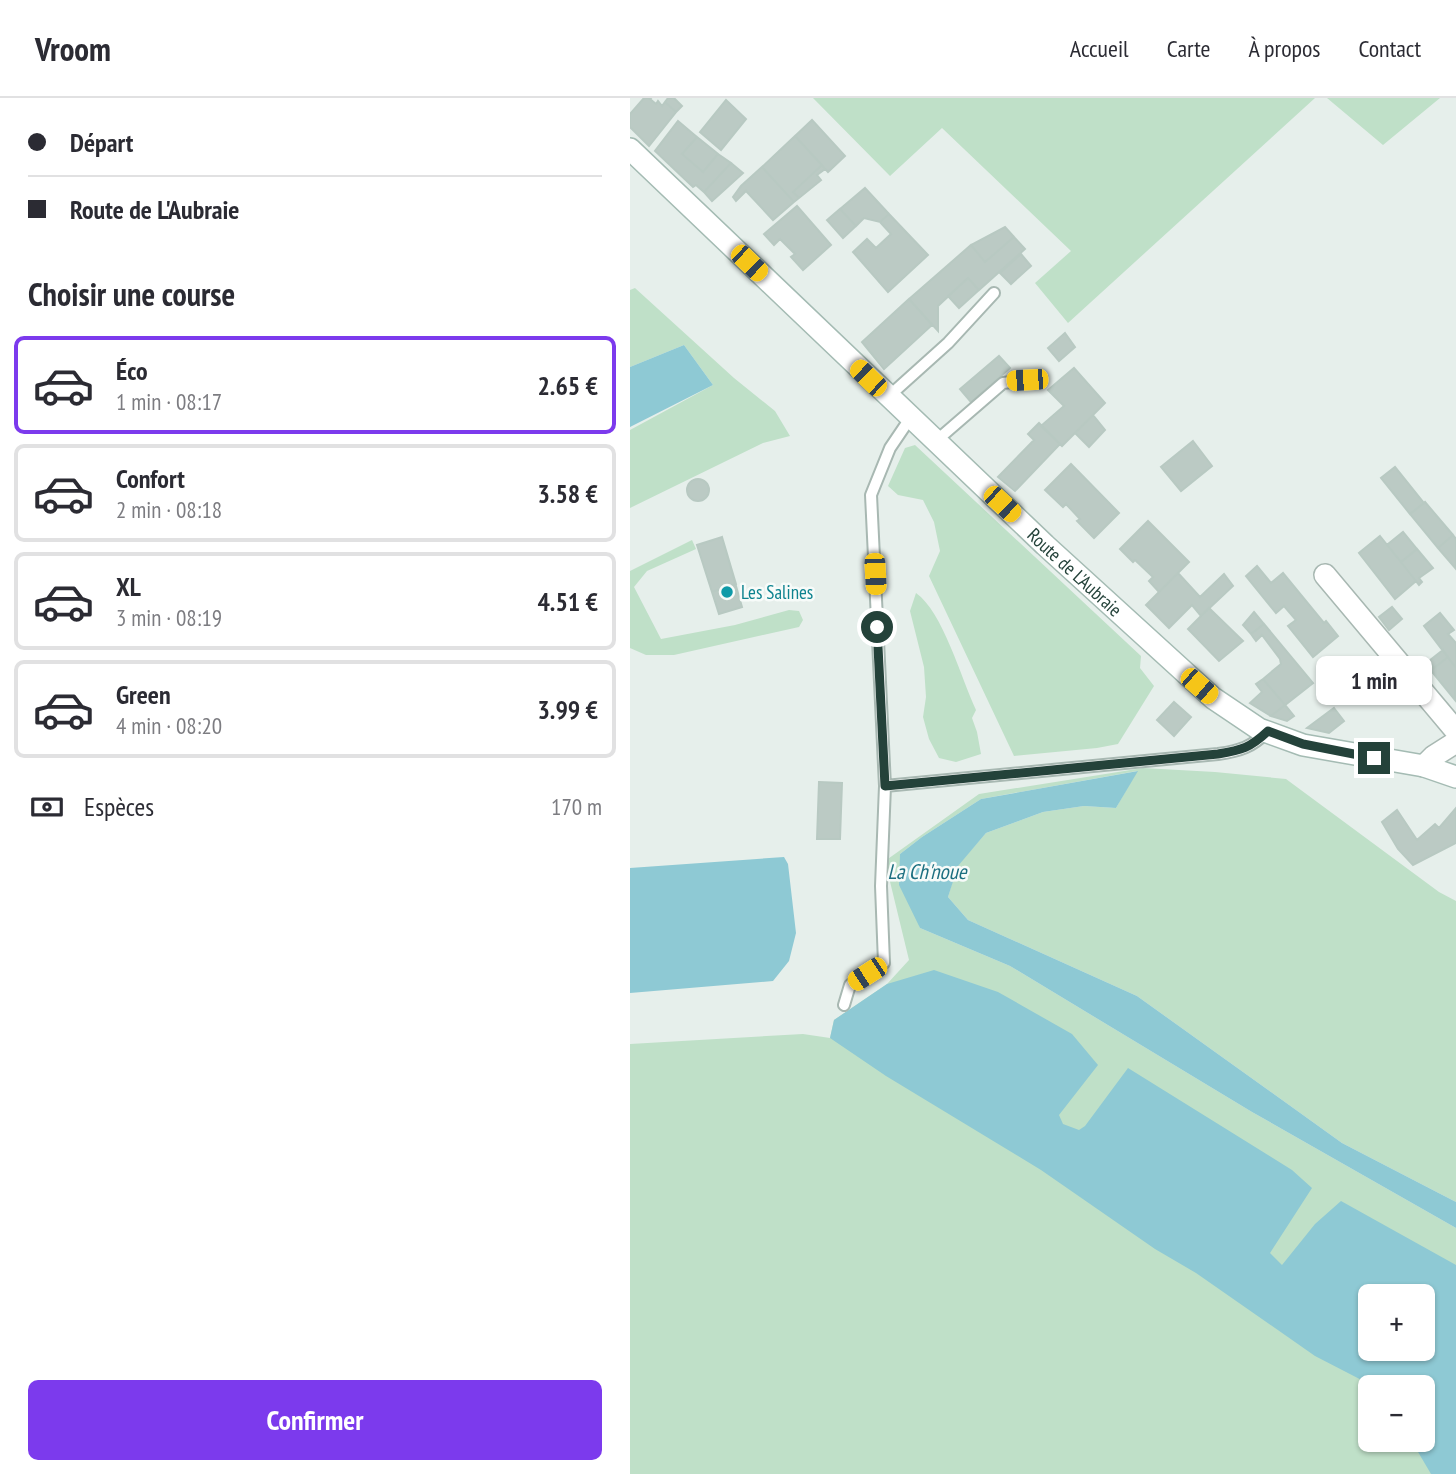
<!DOCTYPE html>
<html lang="fr">
<meta charset="utf-8">
<style>
body{margin:0;font-family:"PT Sans Narrow",sans-serif;background:#f7f7f7;color:#2b2b33;height:100vh;display:flex;flex-direction:column;font-size:26px;white-space:nowrap}
*{box-sizing:border-box;margin:0}
p{font-size:23px;color:#7c7c81}
.icon{flex:none;width:38px;height:38px;fill:none;stroke:currentColor;stroke-width:2;stroke-linecap:round;stroke-linejoin:round}
.map{position:relative;flex:1;overflow:hidden}
.panel{display:flex;flex-direction:column;background:#fff;width:630px}
.panel>*{flex:none}
.hud{display:grid;align-content:center;height:154px;padding:0 28px;background:#fff}
.controls{position:absolute;left:728px;top:1186px;display:grid;gap:14px}
.controls a{display:grid;place-items:center;width:77px;height:77px;border-radius:10px;background:#fff;box-shadow:0 2px 5px #0004;font-size:35px}
.end{position:absolute;width:32px;height:32px;margin:-16px;border:9px solid #24423a;background:#fff;box-shadow:0 0 0 4px #fff}
.from{border-radius:50%}
.bubble{position:absolute;height:49px;border-radius:10px;background:#fff;box-shadow:0 2px 5px #0004;font-size:23px;font-weight:600;line-height:49px;text-align:center}
.car{position:absolute;width:21px;height:42px;margin:-21px -10px;border-radius:9px;box-shadow:0 0 5px 2px #0007;background:linear-gradient(#f5c518 24%,#345 0 40%,#f5c518 0 76%,#345 0 86%,#f5c518 0)}
.hud b{display:flex;align-items:center;gap:24px;height:66px;font-size:26px}
.hud b+b{border-top:2px solid #e1e1e2}
.hud i{width:18px;height:18px;background:#2b2b33}
ul{padding:0;list-style:none}
li{display:flex;align-items:center;gap:21px;height:98px;margin:0 14px 10px;padding:0 14px;border:4px solid #e1e1e2;border-radius:10px}
li div{flex:1}
li b{display:block;font-size:26px}
li em{font-style:normal;font-weight:600}
li.active{border-color:#7c3aed}
li>.icon{width:63px;height:63px;stroke-width:1.5}
h2{padding:0 28px;font-size:32px;line-height:84px}
.pay{display:flex;align-items:center;gap:18px;height:77px;padding:0 28px;font-size:26px}
.pay p{margin-inline-start:auto}
.cta{display:flex;gap:14px;margin-top:auto;padding:14px 28px}
.cta a{flex:1;height:80px;border-radius:10px;background:#7c3aed;color:#fff;font-size:28px;font-weight:600;line-height:80px;text-align:center}
header{display:flex;align-items:center;gap:42px;box-sizing:border-box;height:98px;padding:0 35px;background:#fff;border-bottom:2px solid #e1e1e2}
header strong{font-size:33px}
nav{display:flex;gap:38px;margin-inline-start:auto;font-size:24px}
main{display:flex;flex:1;min-height:0}
.map>svg:first-child{display:block}
.green{fill:#bfe0c8;fill-rule:evenodd}
.water{fill:#8ec9d4;fill-rule:evenodd}
.building{fill:#bbcac4;stroke:#b8c9c2;stroke-width:2}
.lines{fill:none;stroke-linecap:round;stroke-linejoin:round}
.lane-casing{stroke:#a8b8b2;stroke-width:14}
.street-casing{stroke:#a8b8b2;stroke-width:24}
.secondary-casing{stroke:#a4bbb3;stroke-width:24}
.lane{stroke:#fff;stroke-width:10}
.street{stroke:#fff;stroke-width:21}
.secondary{stroke:#fff;stroke-width:21}
.route{stroke:#24423a;stroke-width:9}
.culture-dot{fill:#0f9aa8;stroke:#f7fbf9;stroke-width:2.5}
.labels{text-anchor:middle;dominant-baseline:central;stroke-width:5;stroke-linejoin:round;paint-order:stroke}
.street-label{font-size:19px;fill:#24423a;stroke:#f7fbf9}
.culture-label{font-size:19px;fill:#0d838f;stroke:#f7fbf9;text-anchor:start}
.water-label{font-size:21px;font-style:italic;fill:#1c6f80;stroke:#f7fbf9}
</style>
<header>
<strong>Vroom</strong>
<nav><a>Accueil</a><a>Carte</a><a>À propos</a><a>Contact</a></nav>
</header>
<main>
<section class="panel">
<div class="hud">
<b><i class="from"></i>Départ</b>
<b><i></i>Route de L'Aubraie</b>
</div>
<h2>Choisir une course</h2>
<ul>
<li class="active"><svg class="icon" aria-label="car" viewBox="0 0 24 24"><path d="M5 17H2v-5l4-1 3-4h7l3 4 3 1v5h-3M9 17h6M6 11h13"/><circle cx="7" cy="17" r="2"/><circle cx="17" cy="17" r="2"/></svg><div><b>Éco</b><p>1 min · 08:17</p></div><em>2.65 €</em></li>
<li><svg class="icon" aria-label="car" viewBox="0 0 24 24"><path d="M5 17H2v-5l4-1 3-4h7l3 4 3 1v5h-3M9 17h6M6 11h13"/><circle cx="7" cy="17" r="2"/><circle cx="17" cy="17" r="2"/></svg><div><b>Confort</b><p>2 min · 08:18</p></div><em>3.58 €</em></li>
<li><svg class="icon" aria-label="car" viewBox="0 0 24 24"><path d="M5 17H2v-5l4-1 3-4h7l3 4 3 1v5h-3M9 17h6M6 11h13"/><circle cx="7" cy="17" r="2"/><circle cx="17" cy="17" r="2"/></svg><div><b>XL</b><p>3 min · 08:19</p></div><em>4.51 €</em></li>
<li><svg class="icon" aria-label="car" viewBox="0 0 24 24"><path d="M5 17H2v-5l4-1 3-4h7l3 4 3 1v5h-3M9 17h6M6 11h13"/><circle cx="7" cy="17" r="2"/><circle cx="17" cy="17" r="2"/></svg><div><b>Green</b><p>4 min · 08:20</p></div><em>3.99 €</em></li>
</ul>
<div class="pay"><svg class="icon" aria-label="cash" viewBox="0 0 24 24"><path d="M3 7h18v10H3z"/><circle cx="12" cy="12" r="2"/></svg>Espèces<p>170 m</p></div>
<div class="cta"><a>Confirmer</a></div>
</section>
<div class="map">
<svg width="826" height="1376" viewBox="0 0 826 1376">
<rect width="100%" height="100%" fill="#e6efeb"/>
<path class="green" d="M183,0H685L438,225L405,185L441,153L312,30L260,78Z
M697,0H810L753,47Z
M5,190L104,280L145,313L160,338L133,345L0,410V332L83,287L54,247L0,269V192Z
M285,347L511,558L510,570L524,588L488,646L467,650L384,658L299,478L310,453L304,424L293,402L268,397L258,388L275,350Z
M62,442L66,451L17,473L4,489L31,541L105,527L159,512L169,513L173,522L169,529L44,557H16L0,550V473Z
M286,495C313,514 331,580 346,612L342,620L347,634L351,656L326,664L309,660L299,641L293,619L296,599L294,569L280,513Z
M513,670L585,674L656,681L809,794L826,803V1104L712,1045L507,898L338,822L318,799L327,768L356,735L413,714L454,708L486,710L507,673L351,701L292,739L270,756L290,830L380,868L622,1014L826,1130V1376H0V946L173,936L200,940L204,922L257,886L279,862L255,763L349,696ZM740,1199H793V1251H740ZM740,1290H793V1342H740Z"/>
<path class="water" d="M54,247L83,287L0,329V269Z
M508,673L486,710L454,708L413,714L356,735L328,768L318,799L338,822L507,898L712,1045L826,1104V1130L622,1014L380,868L290,830L269,787L270,756L292,739L351,701Z
M154,759L158,766L166,835L159,863L143,883L0,895V770Z
M304,872L368,894L442,936L468,967L429,1017L433,1026L449,1032L455,1028L498,970L662,1072L682,1090L640,1155L652,1167L685,1126L711,1103L826,1167V1376H801L781,1342H793V1290H747L685,1258L566,1175L525,1151L411,1072L256,978L200,940L204,922L257,886ZM740,1199H793V1251H740Z"/>
<path class="building" d="M14,0H21L20,1L26,6L28,3L32,8L35,4L46,14L19,48L0,29V16Z
M38,0H44L52,8L46,14L35,4Z
M96,2L116,21L91,52L70,34Z
M182,22L215,58L198,74L165,38Z
M48,23L67,39L52,56L73,74L88,56L101,65L74,94L66,87L63,89L25,53Z
M165,38L192,67L163,94L169,100L164,104L132,69Z
M67,39L88,56L73,74L52,56Z
M101,65L113,75L82,103L74,94Z
M192,67L195,71L187,77L191,82L169,100L163,94Z
M132,69L164,104L143,122L116,93L106,103L103,99L111,88Z
M235,90L259,116L250,124L234,120L226,128L210,111Z
M167,108L201,147L173,172L161,159L165,156L150,141L144,147L134,136Z
M210,111L226,128L213,140L197,122Z
M259,116L298,157L258,194L223,154L237,141L246,150L261,136L250,124Z
M375,129L384,139L355,164L341,147Z
M384,139L395,151L349,192L338,180L308,208V233L279,201L341,147L355,164Z
M391,156L401,168L381,186L370,175Z
M338,180L349,192L329,210L318,198Z
M279,201L302,227L254,271L232,244Z
M435,235L445,249L429,263L418,250Z
M369,258L380,270L341,304L330,291Z
M444,270L475,305L432,348L411,328L434,308L418,292Z
M463,317L475,332L459,349L445,335Z
M409,325L430,346L385,393L368,379L404,342L398,336Z
M563,343L582,368L551,393L531,369Z
M441,366L489,415L464,440L447,423L450,421L436,406L433,409L415,392Z
M765,369L794,405L780,416L751,380Z
M57 392a11 11 0 1 1 22 0a11 11 0 1 1-22 0Z
M795,404L823,437L808,450L780,416Z
M518,423L559,464L529,494L519,483L523,479L505,462L503,464L490,451Z
M773,434L787,451L771,464L757,447Z
M823,437L826,441V471L808,450Z
M750,438L786,483L765,501L729,455Z
M92,439L112,509L89,516L67,447Z
M92,439L106,486L82,494L67,447Z
M787,451L803,470L789,480L792,484L789,487L771,464Z
M627,468L641,485L653,475L694,525L696,523L708,538L683,559L658,528L666,522L654,508L646,515L616,478Z
M548,475L570,499L594,476L603,488L571,518L562,507L539,530L516,507Z
M762,509L772,521L759,532L749,519Z
M579,510L613,543L589,563L558,531Z
M624,514L634,526L621,536L613,527Z
M810,515L824,532L818,536L826,545V570L794,528Z
M634,526L683,585L655,607L633,581L651,566L650,561L632,537L626,543L621,536Z
M813,552L818,559L804,570L799,563Z
M818,559L826,570L825,602L799,570L802,567L804,570Z
M633,581L655,607L641,618L620,605L632,594L626,586Z
M544,604L561,619L544,638L527,622Z
M655,607L664,618L657,623L641,618Z
M704,610L714,623L699,635L677,630Z
M189,684L212,685L210,741H187Z
M826,710V745L783,767L768,751L752,724L767,712L787,742L805,726L809,730Z"/>
<g class="lines">
<g class="lane-casing">
<path id="lane" d="M258,299L318,245L364,195
M281,319L260,350L241,397L255,688L588,656C610,653 622,649 638,633
M306,343L373,285L397,282
M214,907L220,887L254,865L251,788L255,688"/>
</g>
<g class="street-casing">
<path id="street" d="M695,477L826,633
M794,668L804,658L826,644"/>
</g>
<g class="secondary-casing">
<g id="secondary">
<path id="s1" d="M0,51L415,447L583,600L629,631L673,647L794,668L826,679"/>
</g>
</g>
<use href="#lane" class="lane"/>
<use href="#street" class="street"/>
<use href="#secondary" class="secondary"/>
</g>
<g class="lines">
<path class="route" d="M247,529L255,688L588,656C612,652 620,650 638,633L673,646L744,660"/>
</g>
<circle class="culture-dot" cx="97" cy="494" r="7"/>
<g class="labels">
<g class="street-label">
<text stroke="none"><textPath href="#s1" startOffset="614">Route de L'Aubraie</textPath></text>
</g>
<g class="culture-label">
<text x="111" y="494">Les Salines</text>
</g>
<g class="water-label">
<text x="297" y="773">La Ch'noue</text>
</g>
</g>
</svg>
<div class="controls">
<a>+</a>
<a>−</a>
</div>
<i class="end from" style="left:247px;top:529px"></i>
<i class="end" style="left:744px;top:660px"></i>
<div class="bubble" style="left:686px;top:558px;width:116px">1 min</div>
<i class="car" style="left:119px;top:165px;rotate:134deg"></i>
<i class="car" style="left:238px;top:280px;rotate:314deg"></i>
<i class="car" style="left:397px;top:282px;rotate:267deg"></i>
<i class="car" style="left:372px;top:406px;rotate:133deg"></i>
<i class="car" style="left:245px;top:476px;rotate:177deg"></i>
<i class="car" style="left:569px;top:588px;rotate:131deg"></i>
<i class="car" style="left:237px;top:876px;rotate:237deg"></i>
</div>
</main>
